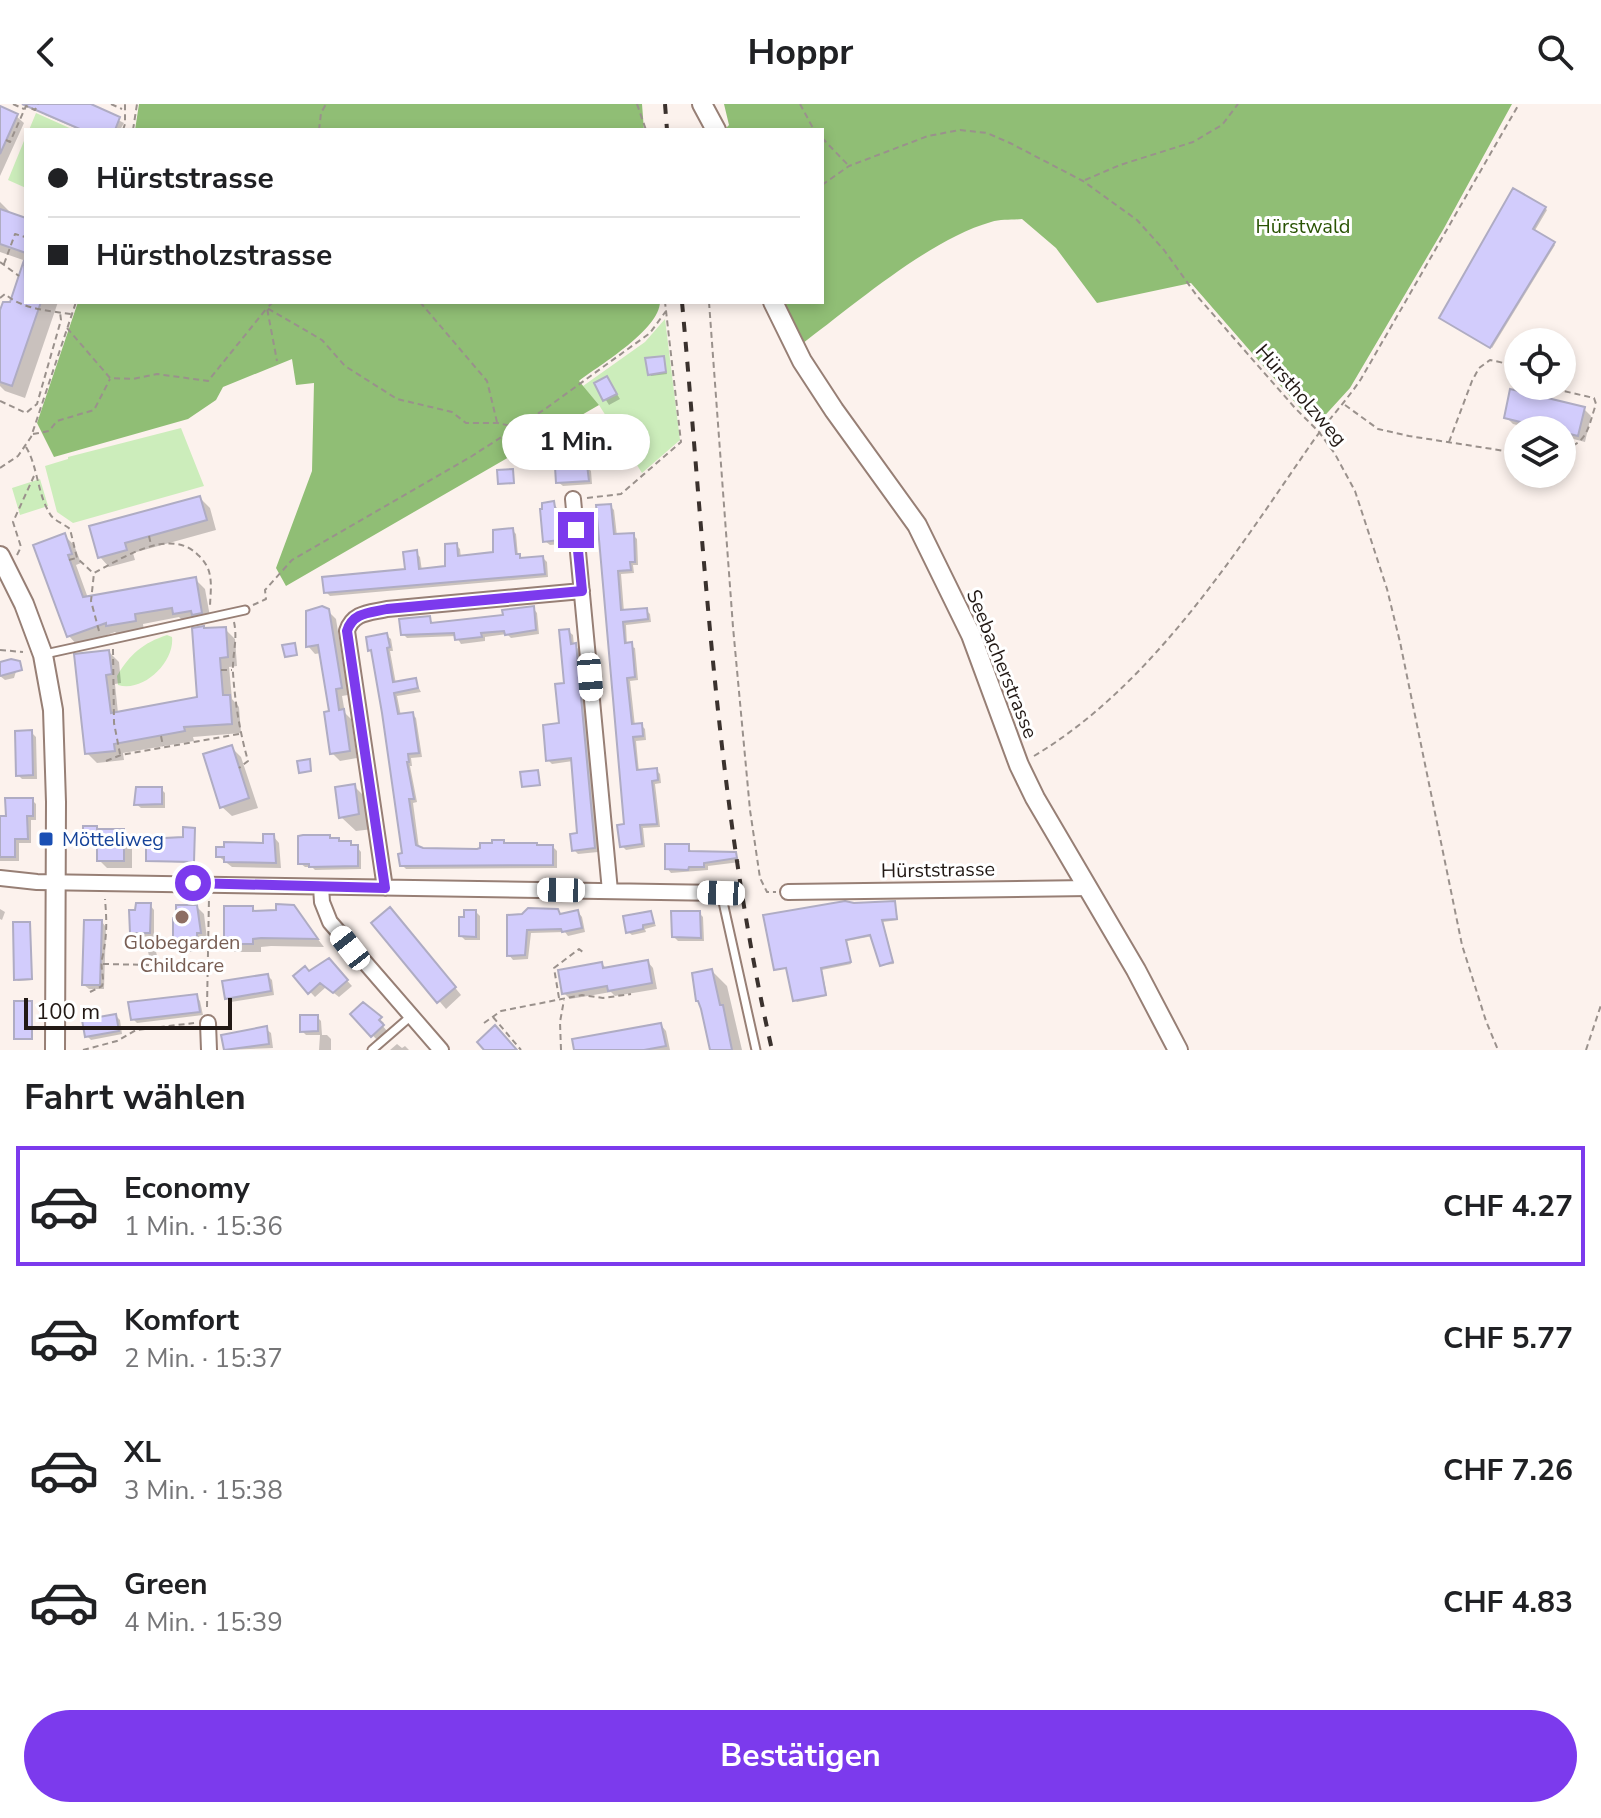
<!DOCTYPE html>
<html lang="de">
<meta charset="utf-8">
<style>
body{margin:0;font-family:"Nunito Sans",sans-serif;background:#f6f6f6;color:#202124;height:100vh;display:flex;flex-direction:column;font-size:30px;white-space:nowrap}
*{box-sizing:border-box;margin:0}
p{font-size:26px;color:#757577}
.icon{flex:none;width:44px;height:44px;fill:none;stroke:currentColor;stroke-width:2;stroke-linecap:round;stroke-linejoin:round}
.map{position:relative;height:946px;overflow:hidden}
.sheet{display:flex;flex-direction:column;background:#fff;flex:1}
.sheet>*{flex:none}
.hud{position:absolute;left:24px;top:24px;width:800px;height:176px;border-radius:0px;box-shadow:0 4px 12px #0003;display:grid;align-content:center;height:176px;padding:0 24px;background:#fff}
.buttons{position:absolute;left:1504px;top:224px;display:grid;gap:16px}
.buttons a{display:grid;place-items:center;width:72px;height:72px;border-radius:50%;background:#fff;box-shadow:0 4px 12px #0003;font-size:40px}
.scale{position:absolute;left:24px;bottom:20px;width:208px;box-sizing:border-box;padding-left:8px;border:4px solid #221915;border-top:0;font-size:22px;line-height:28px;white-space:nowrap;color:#221915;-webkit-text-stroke:6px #fff;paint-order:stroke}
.end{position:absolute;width:36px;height:36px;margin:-18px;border:10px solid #7c3aed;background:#fff;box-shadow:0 0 0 4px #fff}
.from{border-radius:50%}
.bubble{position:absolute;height:56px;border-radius:28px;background:#fff;box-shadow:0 4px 12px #0003;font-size:26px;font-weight:700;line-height:56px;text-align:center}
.car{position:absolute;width:24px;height:48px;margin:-24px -12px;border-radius:10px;box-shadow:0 0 6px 2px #0007;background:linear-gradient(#fff 24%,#345 0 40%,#fff 0 76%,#345 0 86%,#fff 0)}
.hud b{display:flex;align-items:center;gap:28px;height:76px;font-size:30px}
.hud b+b{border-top:2px solid #e0e0e0}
.hud i{width:20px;height:20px;background:#202124}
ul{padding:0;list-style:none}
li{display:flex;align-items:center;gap:24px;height:120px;margin:0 16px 12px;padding:0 8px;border:4px solid transparent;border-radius:0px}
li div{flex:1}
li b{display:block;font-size:30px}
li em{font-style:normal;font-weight:700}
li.on{border-color:#7c3aed}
li>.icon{width:72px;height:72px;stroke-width:1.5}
h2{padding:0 24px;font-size:36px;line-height:96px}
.action{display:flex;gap:16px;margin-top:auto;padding:16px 24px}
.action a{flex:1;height:92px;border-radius:48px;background:#7c3aed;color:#fff;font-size:32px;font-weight:700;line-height:92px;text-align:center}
header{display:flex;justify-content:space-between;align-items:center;height:104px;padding:0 24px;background:#fff;font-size:36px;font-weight:700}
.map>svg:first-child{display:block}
.green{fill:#ccedbb}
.forest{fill:#90be75}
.shadow{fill:#0003}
.building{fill:#d2ccfc;stroke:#afacc3;stroke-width:2}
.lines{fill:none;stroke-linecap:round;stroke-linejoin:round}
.service-casing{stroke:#977f75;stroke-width:11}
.minor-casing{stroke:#977f75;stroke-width:18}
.tertiary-casing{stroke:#977f75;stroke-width:22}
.path{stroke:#9a918c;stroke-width:2;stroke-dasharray:6 4;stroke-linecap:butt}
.service{stroke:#fff;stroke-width:7}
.minor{stroke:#fff;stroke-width:14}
.tertiary{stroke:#fff;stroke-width:18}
.rail{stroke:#3b322e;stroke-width:4;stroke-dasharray:10 10;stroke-linecap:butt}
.route{stroke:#7c3aed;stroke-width:10}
.transit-dot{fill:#1a4fb4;stroke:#fff;stroke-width:3}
.education-dot{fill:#8d6e63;stroke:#fff;stroke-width:3}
.labels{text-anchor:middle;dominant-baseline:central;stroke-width:6;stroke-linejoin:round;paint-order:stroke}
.park-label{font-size:20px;fill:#2a5404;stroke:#fff}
.street-label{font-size:20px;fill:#221915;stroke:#fff}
.transit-label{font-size:20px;fill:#164399;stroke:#fff;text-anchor:start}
.education-label{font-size:20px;fill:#785e54;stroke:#fff}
</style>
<header><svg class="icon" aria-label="back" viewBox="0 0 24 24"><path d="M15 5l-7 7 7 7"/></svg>Hoppr<svg class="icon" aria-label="search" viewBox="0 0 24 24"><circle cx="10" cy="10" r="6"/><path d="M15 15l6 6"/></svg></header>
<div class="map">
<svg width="1601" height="946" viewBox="0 0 1601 946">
<rect width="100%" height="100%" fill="#fcf2ed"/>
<path class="green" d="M36,9L74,26H29Z
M26,32V84L8,76Z
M665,215L680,336L642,369L599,301L583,282L645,238Z
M181,324L204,382L73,419L57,408L45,362L68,355V353Z
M40,375L48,402L20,411L12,384Z
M167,531L172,533C175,558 143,589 118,581L117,572C130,550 143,539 167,531Z"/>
<path class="forest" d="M139,0H642L644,26H135Z
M724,0H1512L1443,126L1350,284L1318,319L1300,304L1191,179L1097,199L1056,144L1022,115C1012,116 1001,115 991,118C928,136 853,202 799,242L779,198H822V26H724L729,21Z
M78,198H660C659,226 601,260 579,277L599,301L286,482L276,464L312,367L314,279L296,281L292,255L223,283L216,296L188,315L54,353L37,319Z"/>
<path class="shadow" d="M43,0H86L124,19L120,26H80L45,11L41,6Z
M0,4L16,12L24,19L0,72Z
M0,98L13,111L26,117V157L0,148Z
M1545,104L1547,106L1534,128L1555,141L1492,244L1443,215Z
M26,157V198H58L25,294L5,287L0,282V212L12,199Z
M663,254L667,270L651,272L650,270Z
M607,274L620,295L609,301L596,280Z
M1584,305L1591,312L1585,338L1562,332V326H1537L1513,320L1506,313Z
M587,363L591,367L592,380L563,382L558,378Z
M200,394L210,404L216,426L133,449L135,456L109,463L100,453Z
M553,399L557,404L563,440L550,441L545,437Z
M610,402L614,406L617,432L633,431L637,435L638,461H633L634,469L621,470L624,508L646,506L650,510L651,518L626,521L627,541L635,544L638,576L630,577L635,622L641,621L645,625L646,636L636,637L639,668L656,666L660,670L661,679L655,680L660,723L643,724L645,743L626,746L622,742L626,722Z
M512,426L516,430L518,452L522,455L543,454L547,458L548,473L330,492L326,488L407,467L416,449L420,453L422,467L447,464L456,441L460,445L461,454L495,450Z
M64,431L74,441L81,459L76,461L88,494L195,475L205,485L211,518L203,520L200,516L185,519L179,513L143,520L144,527L118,531L115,528L78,542L69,532Z
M533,504L537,509L539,530L511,534L507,530L485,533V537L461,540L456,532L407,534L403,530L429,514L434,521L505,512Z
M328,507L336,515L348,591L342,592L345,609L351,615L357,654L340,657L332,649L331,609L321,549L315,550L308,542Z
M225,525L235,535L237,562L229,563L232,595L239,603L241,629L193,633L194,637L123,649L124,656L97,659L87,649L109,548L119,558L121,579L115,580L118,609L199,595L206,526Z
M568,527L573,531L574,542L580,546L598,748L578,750L574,746L579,731L573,657L552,660L548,656L561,621Z
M386,531L391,535L393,547H390L396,580L415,577L421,588L397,592L401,612L412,610L416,614L422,653L411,654L412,662H410L417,698L413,699L419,744L482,746L504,738L507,741L553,743L557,747V764L406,765L402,761L404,750L373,549L370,546Z
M0,560L18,561L14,574L5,576L0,572Z
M31,628L36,633L37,675H22L18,671Z
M231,643L241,653L258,704L232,712L222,703Z
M354,682L369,697L373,725L356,727L341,713Z
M161,685L165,689V704H141L136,700Z
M32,696L36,700V716H31V739H19V757H0V736L8,714Z
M96,724L100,727H124L132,736V764H107L99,756V743H93L85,734Z
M194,726L195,759L148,757L185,735Z
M273,732L279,739L281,764L232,763L218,752L265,741Z
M332,736L357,743L361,748V765L315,766L312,763H305L300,759Z
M688,742L692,749L735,750L740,758L708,762V766L671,769L667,764Z
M895,799L898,816L883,818L894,860L882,861L873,832L847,837L851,860L822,866L827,892L797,898L795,896L789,865H776Z
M150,801L154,806V833L137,832L132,828Z
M197,803L204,810L207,835H204V848H182L175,841Z
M293,803L324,843L271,842L261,843V848H235L226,839L252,804L257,809L278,808Z
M0,805L5,808L2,816L0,815Z
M557,807L562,812L578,808L582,813L585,828L568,832L565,828L531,829L528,855L513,856L509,851V813Z
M476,808L480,812V836H465L461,832Z
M650,809L656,822L645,825L646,828L632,831L628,828Z
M699,809L703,813L704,837H678L674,833Z
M397,812L461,891L446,905L374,820Z
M102,818L106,823L104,885H89L84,881Z
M30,820L32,876L18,877L16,875Z
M147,843H155L157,852H149Z
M329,857L352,882L339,893L326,883L315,893L296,873L310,870Z
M648,858L653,864L657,885L615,892L611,888L570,895L564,889L602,860L607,865Z
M712,867L727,882L742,946H712Z
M268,872L272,876L274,891L231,898L227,894Z
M196,892L200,897L203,911L137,919L133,915Z
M32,899L33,936H18L16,934Z
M363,900L384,919L382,921L387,927L377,936L353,910Z
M116,912L120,916L122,930L91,936L87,932Z
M317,913L321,917L322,931H327L331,935V946H319L320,931H306L302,927Z
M661,921L666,927L670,946H576Z
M266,925L271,929L273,944L226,946L224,933Z
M397,940L402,944L405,942L409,946H390Z"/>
<path class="building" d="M22,0H91L120,13L115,26H82Z
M0,2L18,10L0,50Z
M1513,84L1546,103L1533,125L1555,138L1490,244L1439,214Z
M0,105L26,114V149L0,140Z
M24,156L26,198H41L12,282L0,278V206L3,198H10Z
M664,252L666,268L648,271L645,254Z
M607,272L617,290L603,297L594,279Z
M1510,285L1585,303L1578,332L1504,314Z
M571,361H587L589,377L556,379L555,363Z
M513,365L514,379L498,380L497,366Z
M200,392L207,416L125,439L127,446L98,454L89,422Z
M554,397L560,436L543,438L540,405H542V399Z
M611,400L614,430L634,429L635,458H630L631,466L618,467L621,506L647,504L648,515L623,518L625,539L632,538L635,573L627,574L632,620L642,619L643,632L633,633L637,666L657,664L658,676L652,677L657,720L640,721L642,740L620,743L617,721L624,720L596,401Z
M513,424L516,450H520V454L543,452L545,470L324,489L322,473L405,465L403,448L417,446L419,465L445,462V440L457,439L458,452L493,448V426Z
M65,429L72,450L68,451L83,493L196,473L202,509L192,511L191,507L173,510L172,504L135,510L136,517L106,522V519L67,533L33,441Z
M322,502L329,505L342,584L336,585L339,606L344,605L350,647L330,650L324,608L329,607L318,541L306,543V507Z
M534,502L536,526L505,531L504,527L481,529L482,533L455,536L454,529L401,531L399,515L430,512L431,519L503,511L502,506Z
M204,522V524L226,523L228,553L220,554L223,591H230L232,620L184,623L185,627L114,640L115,647L85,650L74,550L109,546L112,570L106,571L111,609L197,593L192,524Z
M569,525L571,540L576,539L595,744L572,747L570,730L577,729L571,654L546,657L543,621L559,619L555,580L564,579L559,526Z
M387,529L390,543L387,544L393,578L416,574L418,584L394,589L398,610L413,608L419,649L408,650L409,658H407L414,695H409L416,741L423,744L477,745L480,744V739H492V736H504V739H537V741H553V761L400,762L398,750L402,749L382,609L371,546L368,547L366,533Z
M295,539L297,551L285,553L282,541Z
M11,555L20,557L22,566L0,572V558Z
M32,626L33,671L16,672L15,627Z
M232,641L249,694L220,704L203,650Z
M310,655L311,667L299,669L297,657Z
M538,666L540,681L522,683L520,668Z
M355,680L359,710L339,714L335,683Z
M136,683H162V700L134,701Z
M5,694H33V712H27L28,735H15V753H0V712H6Z
M83,722H97V725H124V757H97V735H83Z
M183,723L195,724L194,758L146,757V735L183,733Z
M263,730H274L276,759L224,758V753H216V743H224V738L263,739Z
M303,731H330V734H339V737H351V741H358V762L309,763V760H298V732Z
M665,740H689V747L736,748L737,754L704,759V763H689L688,766L665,765Z
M845,797L854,799L895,797L897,815L882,816L893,858L880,862L870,831L846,836L851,858L821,864L826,891L793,897L786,864L774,866L763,811Z
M136,799H151L150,829H130L129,806H135Z
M276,800L294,801L318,835L261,834L253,835V840H224V802H253V807L276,806Z
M176,801H197L201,829H197V841L173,842V814H176Z
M390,803L456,883L437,899L371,819Z
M528,804L558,805L560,810L578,806L582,824L562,828L561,825L527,826L525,851L507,852V811L522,810Z
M464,806H476V833L459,832V813H464Z
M651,807L654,819L643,821V825L626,829L623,812Z
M671,807H700L701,834L672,833Z
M84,816H102L100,881H82Z
M13,818H30L32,875L14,876Z
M329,854L348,876L333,889L320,879L308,890L293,872L305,862L309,867Z
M648,856L652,879L608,887L607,882L562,890L558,866L602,858L603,864Z
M712,865L720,901H723L732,946H710L701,905L698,897H696L692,869Z
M268,870L271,887L225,895L222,877Z
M197,890L200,908L131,916L128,898Z
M14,897H32V935H14Z
M363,898L382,913L379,916L384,921L371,933L350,910Z
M116,910L119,927L85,933L82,916Z
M300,911H318V927L300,928Z
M661,919L666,942L644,946H574L572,935Z
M495,921L517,946H484L477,938Z
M267,922L269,940L224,946L221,931Z"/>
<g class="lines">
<g class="service-casing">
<path id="service" d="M45,550L245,506
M721,789L756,946
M372,946L411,912"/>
</g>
<g class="minor-casing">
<path id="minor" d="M573,395L610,787
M0,774L37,778L721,789
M321,783L322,798L330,818L441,946
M385,784L347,527C353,508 370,509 387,505L582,487
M788,788L1089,784
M208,919L209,946"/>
</g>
<g class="tertiary-casing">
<path id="tertiary" d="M702,0L716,26
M773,198L802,257L834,306L917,421L971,531L1019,661L1035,694L1136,866L1178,946
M0,452L24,500L43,551L53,606L56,698L55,946"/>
</g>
<path class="path" d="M13,0L24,5
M111,0L122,5
M637,0L646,26
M800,0L814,26
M123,26L125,20V0
M133,26L137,0
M319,26L321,9L326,0
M822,34L849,62
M6,36L10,38L26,2L35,6L38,0
M1085,76L1120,61L1193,38L1222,21L1238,0
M822,81L849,62L928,32L960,26L987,29L1010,39L1083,77L1137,116L1164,146L1197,192L1295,304L1319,328L1335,350L1355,387L1387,485L1400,538L1462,841L1486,917L1498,946
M0,158L19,172
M4,160L15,130L25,133
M0,194L5,190C22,205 49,207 71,210
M273,198L267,204L277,257
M420,198L487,277L497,318
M709,198L733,523L750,706L760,774L767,788H776
M67,224L110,274L133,275L157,270L208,277L267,204L322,236L345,262L397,295L452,308L466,319H498L515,323
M1560,282L1559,286L1594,294L1596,300C1588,323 1588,340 1562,345
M0,297L26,309L37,300L61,216L60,208
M1345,301L1378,325L1409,332L1518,349
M33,330L49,327L57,317L94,306L110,275
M1449,338L1472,277L1479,264L1490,256L1518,262
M26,343C38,363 37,389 50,410C53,416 64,420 70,425L77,454L93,469
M0,364L18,352L31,333L76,198
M587,394L621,390L681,338L665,198
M149,432L151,441
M17,451L21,443L13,418L34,372
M69,456L76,454
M253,501L266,495L265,486L292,456L472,352L545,305L650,229L666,207
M234,518C238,536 232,551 233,569C235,599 240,629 248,657L239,664
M99,527L91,497L94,469C121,455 170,422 198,451C204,456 209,464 210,472C212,482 210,494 210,504
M113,545L114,619L120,650
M0,546L23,548
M221,566H232
M161,632L163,642
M1034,652C1151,582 1233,453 1309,343C1325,319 1345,299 1361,275L1519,0
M106,657L121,651L239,630
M103,860L207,862
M90,888L102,882C105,873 100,865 102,855C107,833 107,819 105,795
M559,894L554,864L579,845L584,849
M207,903L209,793
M493,913L521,946
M484,919L501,907L582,891L603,894L631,890
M83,946L117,937L136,926L194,919
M561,946L560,918L564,896
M1586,946L1601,901"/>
<use href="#service" class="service"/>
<use href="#minor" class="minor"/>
<use href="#tertiary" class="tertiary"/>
<path class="rail" d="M665,0L667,26
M682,198C705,448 716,701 772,946"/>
</g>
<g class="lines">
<path class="route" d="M193,779L385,784L347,527C353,508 370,509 387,505L582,487L576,426"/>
</g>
<rect class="transit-dot" x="38" y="727" width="16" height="16" rx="4"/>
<circle class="education-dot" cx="182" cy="813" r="8"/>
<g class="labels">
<g class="park-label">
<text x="1303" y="122">Hürstwald</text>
</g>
<g class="street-label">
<text transform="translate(1301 291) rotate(49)">Hürstholzweg</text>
<text transform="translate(1002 560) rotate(68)">Seebacherstrasse</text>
<text transform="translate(938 766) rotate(-1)">Hürststrasse</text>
</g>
<g class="transit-label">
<text x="62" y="735">Mötteliweg</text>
</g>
<g class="education-label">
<text x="182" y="838">Globegarden<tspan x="182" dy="23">Childcare</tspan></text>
</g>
</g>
</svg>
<div class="buttons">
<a><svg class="icon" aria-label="locate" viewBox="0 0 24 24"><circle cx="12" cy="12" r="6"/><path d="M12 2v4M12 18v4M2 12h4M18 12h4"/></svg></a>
<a><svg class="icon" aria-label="layers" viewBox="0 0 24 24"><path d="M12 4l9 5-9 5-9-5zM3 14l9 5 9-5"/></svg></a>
</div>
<div class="scale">100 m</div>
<i class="end from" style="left:193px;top:779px"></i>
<i class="end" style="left:576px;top:426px"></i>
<div class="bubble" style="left:502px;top:310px;width:148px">1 Min.</div>
<i class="car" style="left:590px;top:573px;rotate:175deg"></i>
<i class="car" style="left:561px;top:786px;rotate:271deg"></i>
<i class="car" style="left:721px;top:789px;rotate:272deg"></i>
<i class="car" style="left:350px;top:844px;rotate:322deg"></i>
<div class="hud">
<b><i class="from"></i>Hürststrasse</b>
<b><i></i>Hürstholzstrasse</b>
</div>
</div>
<section class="sheet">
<h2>Fahrt wählen</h2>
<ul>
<li class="on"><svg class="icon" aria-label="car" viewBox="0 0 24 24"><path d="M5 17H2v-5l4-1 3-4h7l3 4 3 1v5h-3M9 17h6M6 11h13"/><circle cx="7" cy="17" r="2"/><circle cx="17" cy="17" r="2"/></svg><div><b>Economy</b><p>1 Min. · 15:36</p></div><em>CHF 4.27</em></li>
<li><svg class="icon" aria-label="car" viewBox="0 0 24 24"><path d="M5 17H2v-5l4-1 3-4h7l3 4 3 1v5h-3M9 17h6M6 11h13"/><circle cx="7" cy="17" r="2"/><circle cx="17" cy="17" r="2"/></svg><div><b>Komfort</b><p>2 Min. · 15:37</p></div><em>CHF 5.77</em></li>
<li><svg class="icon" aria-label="car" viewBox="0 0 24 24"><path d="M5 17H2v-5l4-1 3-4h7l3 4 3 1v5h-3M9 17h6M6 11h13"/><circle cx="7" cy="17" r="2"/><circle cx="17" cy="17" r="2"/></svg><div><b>XL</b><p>3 Min. · 15:38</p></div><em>CHF 7.26</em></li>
<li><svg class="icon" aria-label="car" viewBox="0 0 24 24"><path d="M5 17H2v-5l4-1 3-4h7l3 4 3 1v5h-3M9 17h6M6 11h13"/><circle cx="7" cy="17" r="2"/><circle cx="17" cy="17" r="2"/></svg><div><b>Green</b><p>4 Min. · 15:39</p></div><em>CHF 4.83</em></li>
</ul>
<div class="action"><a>Bestätigen</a></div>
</section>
